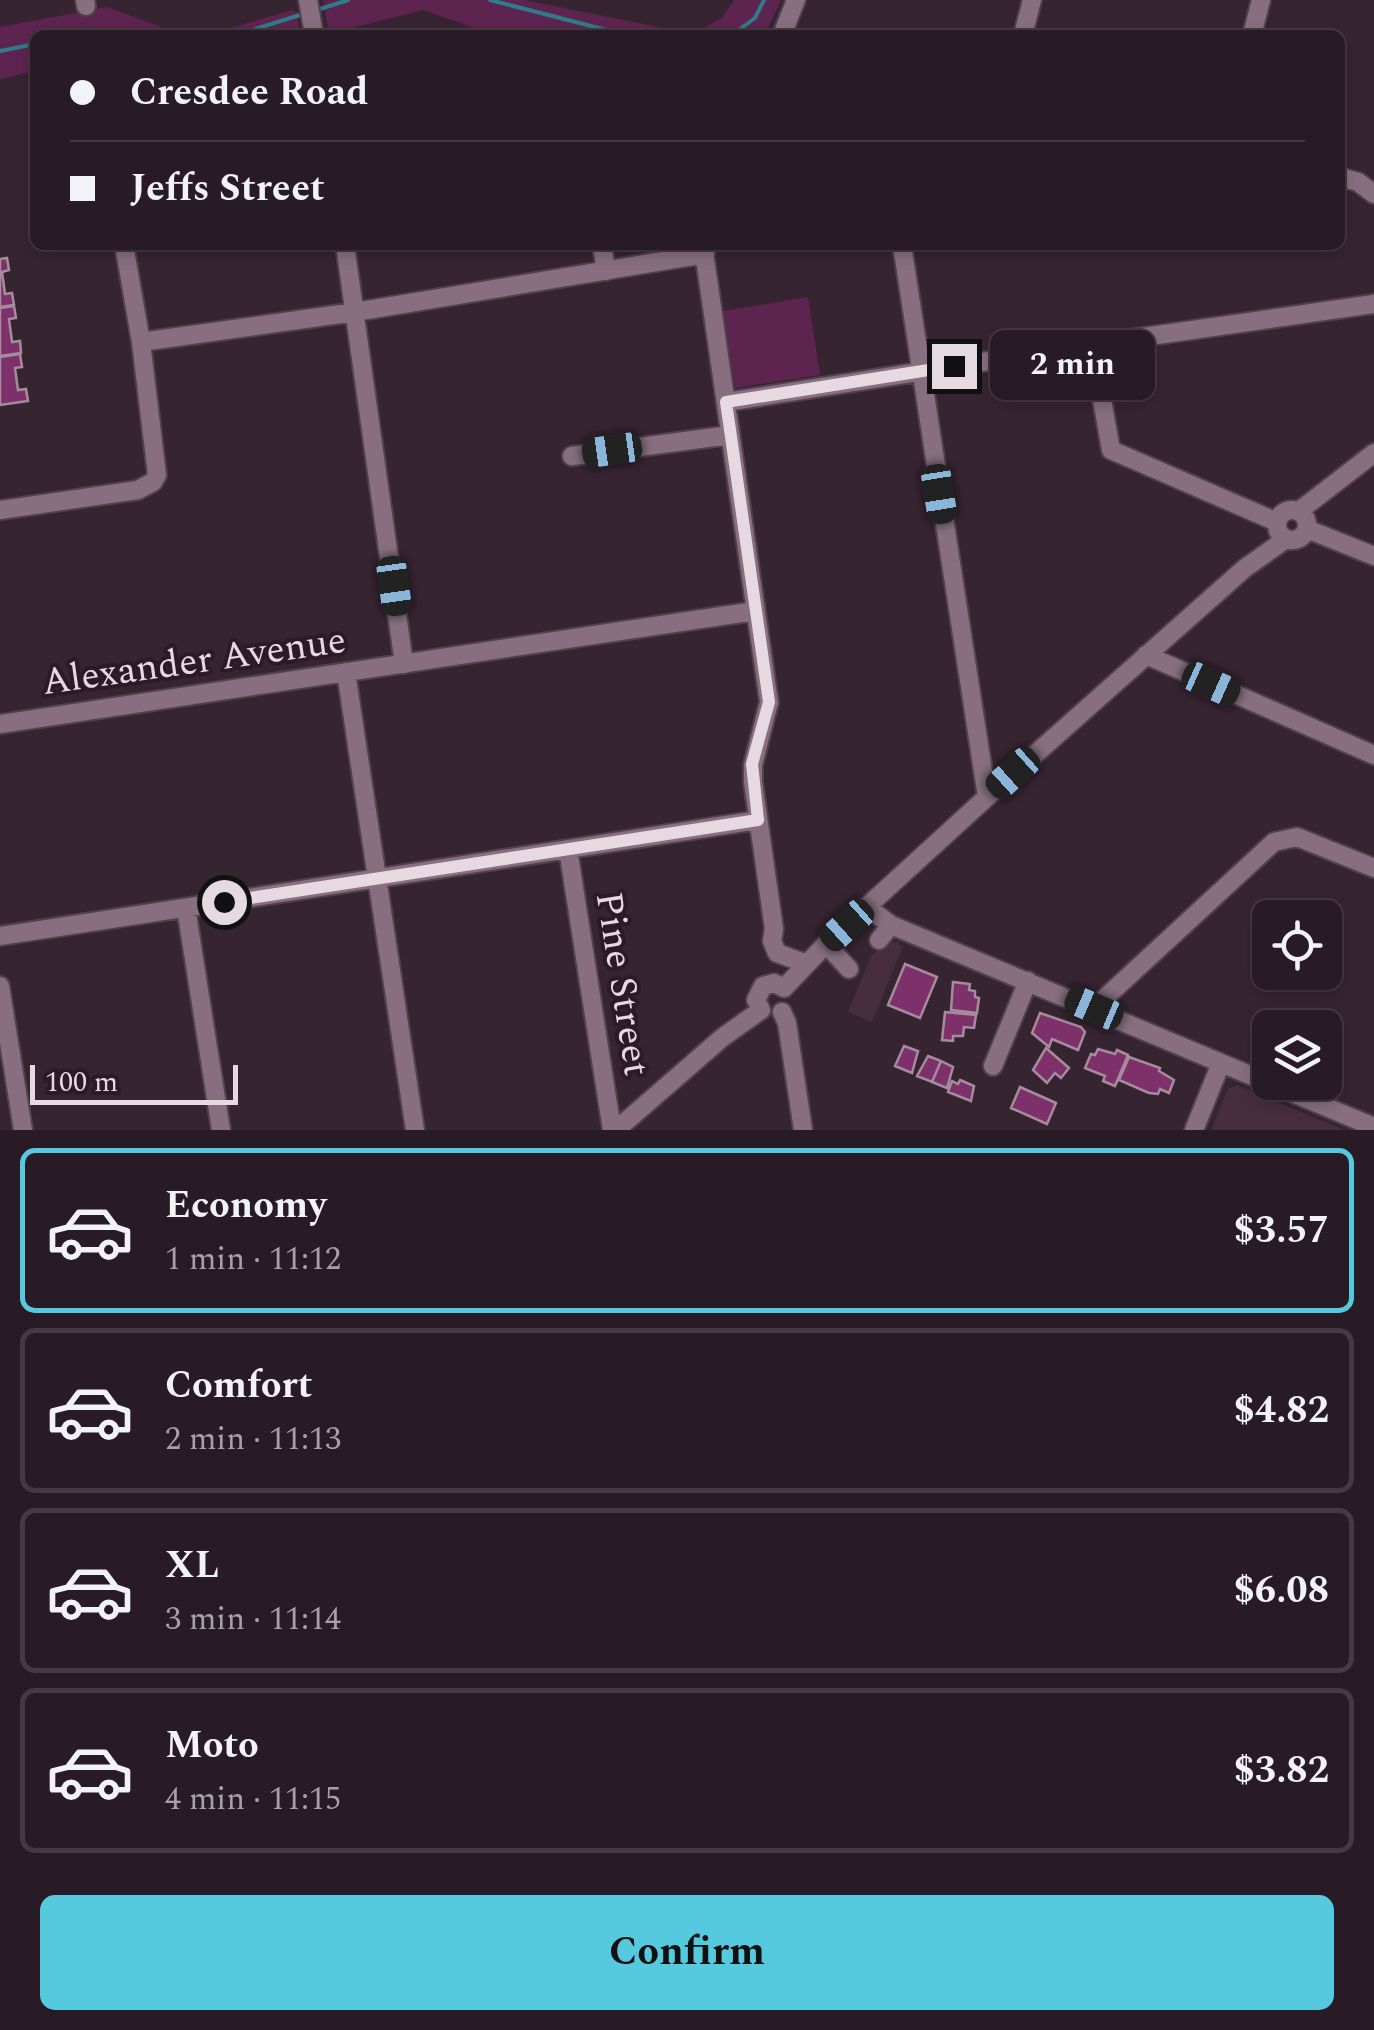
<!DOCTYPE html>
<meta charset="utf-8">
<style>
body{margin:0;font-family:Spectral,serif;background:#31242d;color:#f1f3f6;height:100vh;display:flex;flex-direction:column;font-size:38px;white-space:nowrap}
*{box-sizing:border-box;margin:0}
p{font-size:32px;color:#a5a1a7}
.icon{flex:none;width:55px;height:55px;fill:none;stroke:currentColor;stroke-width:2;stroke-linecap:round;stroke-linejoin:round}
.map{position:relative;height:1130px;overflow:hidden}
.panel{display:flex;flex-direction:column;background:#291b25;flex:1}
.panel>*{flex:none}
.top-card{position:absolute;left:30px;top:30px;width:1315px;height:220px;border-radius:15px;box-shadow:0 5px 15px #0003,0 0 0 2px #453942;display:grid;align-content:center;height:220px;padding:0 40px;background:#291b25}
.tools{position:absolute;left:1252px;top:900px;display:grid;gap:20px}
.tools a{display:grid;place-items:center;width:90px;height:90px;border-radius:15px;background:#291b25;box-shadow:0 5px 15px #0003,0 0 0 2px #453942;font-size:50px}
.scale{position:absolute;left:30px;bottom:25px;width:208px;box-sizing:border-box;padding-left:10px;border:5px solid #e6d9e1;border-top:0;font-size:28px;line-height:35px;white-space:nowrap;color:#e6d9e1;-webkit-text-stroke:8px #2d1a27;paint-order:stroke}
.end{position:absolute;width:45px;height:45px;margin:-22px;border:12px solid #e6d9e1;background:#111;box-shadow:0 0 0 5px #111}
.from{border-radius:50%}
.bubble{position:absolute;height:70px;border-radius:15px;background:#291b25;box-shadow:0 5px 15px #0003,0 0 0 2px #453942;font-size:32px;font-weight:700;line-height:70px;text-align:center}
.car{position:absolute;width:30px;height:60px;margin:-30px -15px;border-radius:12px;box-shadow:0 0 8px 2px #0007;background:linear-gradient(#222 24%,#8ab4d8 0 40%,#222 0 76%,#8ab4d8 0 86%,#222 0)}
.top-card b{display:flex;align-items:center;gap:35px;height:95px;font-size:38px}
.top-card b+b{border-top:2px solid #453942}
.top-card i{width:25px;height:25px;background:#f1f3f6}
ul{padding:18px 0 0;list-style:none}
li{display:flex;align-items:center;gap:30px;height:165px;margin:0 20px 15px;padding:0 20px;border:5px solid #453942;border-radius:15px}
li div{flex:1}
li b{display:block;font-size:38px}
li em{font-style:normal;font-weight:700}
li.selected{border-color:#55cadf}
li>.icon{width:90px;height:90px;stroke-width:1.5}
.button{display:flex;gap:20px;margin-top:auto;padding:20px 40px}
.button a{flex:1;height:115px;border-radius:15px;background:#55cadf;color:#111;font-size:40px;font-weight:700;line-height:115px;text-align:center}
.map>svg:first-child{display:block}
.built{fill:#472e3f}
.green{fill:#5d244f}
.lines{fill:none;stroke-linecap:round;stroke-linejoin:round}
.stream{stroke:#2f7b89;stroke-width:4}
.building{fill:#7d3069;stroke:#a48c9c;stroke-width:2.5}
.minor-casing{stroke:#52414d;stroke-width:22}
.minor{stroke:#876f7f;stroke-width:18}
.route{stroke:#e6d9e1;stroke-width:12}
.labels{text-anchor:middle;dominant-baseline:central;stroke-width:8;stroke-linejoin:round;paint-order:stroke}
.street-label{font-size:38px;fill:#e6d9e1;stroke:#2d1a27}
</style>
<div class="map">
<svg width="1374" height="1130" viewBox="0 0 1374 1130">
<rect width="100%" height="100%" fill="#372431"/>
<path class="built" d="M900,941L899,945L903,946L872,1022L848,1012L871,956L886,943Z
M1237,1085L1344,1130H1211L1228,1089Z"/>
<path class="green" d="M323,0H524L693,34L722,18L734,0H781L765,35H494L423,10L329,34Z
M107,7L183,35H35V71L0,79V27Z
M293,10L297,12L300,34L297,35H206Z
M808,297L820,375L735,388L723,311Z"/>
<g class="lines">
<path class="stream" d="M490,0L626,35
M317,10L348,0
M79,35L106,30L126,35
M236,35L303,14
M732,35L755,18L764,0
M0,51L35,44"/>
</g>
<path class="building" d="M7,258L9,270L2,272L5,294L12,293L14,305L0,307V259Z
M14,306L16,318L9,319L12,342L20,341L21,353L0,356V308Z
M20,354L22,367L15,368L18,390L26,389L28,401L0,405V357Z
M905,964L937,977L920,1018L888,1005Z
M953,982L970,984L969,990L975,991V997L979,998L977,1013L951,1010Z
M945,1012L976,1015L974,1028L964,1027L963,1036H953V1041L942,1040Z
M1040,1013L1081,1027L1085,1032L1078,1050L1052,1039L1049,1047L1032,1033Z
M904,1046L918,1051L912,1073L895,1066Z
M1046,1048L1069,1068L1061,1078L1055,1073L1047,1083L1033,1070Z
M1098,1049L1115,1054L1117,1050L1128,1055L1115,1086L1103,1081L1105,1076L1085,1068L1091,1054L1095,1055Z
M928,1056L941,1061L932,1082L917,1076Z
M1129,1057L1160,1068L1159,1071L1174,1080L1169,1093L1160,1089L1158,1094L1149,1093L1119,1080Z
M941,1061L953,1067L947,1088L932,1082Z
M960,1080L974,1086L971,1101L948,1092L952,1081L958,1084Z
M1020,1087L1056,1103L1047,1124L1011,1108Z"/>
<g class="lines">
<g class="minor-casing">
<path id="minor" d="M85,0L86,6
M308,0L314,35
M782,35L796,0
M1023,35L1032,0
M1252,35L1261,0
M1340,177L1358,182L1374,194
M345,245L404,664
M602,245L606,271
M703,245L769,702L753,765V782L774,929L772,941L777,953L807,964
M902,245L987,797
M141,342L355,312L705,254
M1092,344L1111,450L1277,522
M726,402L1122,340L1374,304
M572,456L730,435
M1277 525a15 15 0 1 1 30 0a15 15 0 1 1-30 0Z
M0,510L138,490L153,482L157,475L141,342L124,245
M1299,511L1374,453
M1307,529L1374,556
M1146,655L1374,755
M346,672L415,1130
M0,724L755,611
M568,849L612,1130
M867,907L891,925L1374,1127
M186,908L221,1130
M0,936L758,820
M879,940L891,925
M826,944L849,969
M0,986L23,1130
M784,988L826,944L987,797L1245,568L1286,539
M1094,1008L1274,842L1297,837L1374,868
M761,1010L756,1000L763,986L774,983L784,988
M782,1012L787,1023L803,1130
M993,1066L1028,981
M616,1130L723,1037L761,1010
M1194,1130L1221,1063"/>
</g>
<use href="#minor" class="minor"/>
</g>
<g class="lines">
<path class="route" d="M224,902L758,820L752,764L769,702L726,402L954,366"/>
</g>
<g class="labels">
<g class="street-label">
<text transform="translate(194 662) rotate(-8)">Alexander Avenue</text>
<text transform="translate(622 984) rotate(81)">Pine Street</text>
</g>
</g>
</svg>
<div class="tools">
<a><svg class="icon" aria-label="locate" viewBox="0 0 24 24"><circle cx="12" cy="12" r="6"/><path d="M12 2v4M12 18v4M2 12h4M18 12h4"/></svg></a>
<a><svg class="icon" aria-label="layers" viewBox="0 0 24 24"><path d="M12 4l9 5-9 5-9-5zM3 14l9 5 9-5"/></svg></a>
</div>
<div class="scale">100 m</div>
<i class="end from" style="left:224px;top:902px"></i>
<i class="end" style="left:954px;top:366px"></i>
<div class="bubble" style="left:990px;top:330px;width:165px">2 min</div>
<i class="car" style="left:612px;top:450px;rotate:262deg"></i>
<i class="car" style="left:939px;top:494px;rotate:171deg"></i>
<i class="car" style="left:394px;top:586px;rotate:172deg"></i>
<i class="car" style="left:1211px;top:684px;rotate:114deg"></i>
<i class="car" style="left:1013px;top:773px;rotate:228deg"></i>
<i class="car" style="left:847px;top:925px;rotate:228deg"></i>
<i class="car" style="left:1094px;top:1008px;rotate:293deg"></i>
<div class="top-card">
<b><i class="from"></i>Cresdee Road</b>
<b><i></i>Jeffs Street</b>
</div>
</div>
<section class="panel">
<ul>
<li class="selected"><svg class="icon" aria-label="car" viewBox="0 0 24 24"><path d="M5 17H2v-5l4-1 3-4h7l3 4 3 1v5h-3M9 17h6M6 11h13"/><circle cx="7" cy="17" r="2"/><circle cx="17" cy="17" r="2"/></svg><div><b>Economy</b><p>1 min · 11:12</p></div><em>$3.57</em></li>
<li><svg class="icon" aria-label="car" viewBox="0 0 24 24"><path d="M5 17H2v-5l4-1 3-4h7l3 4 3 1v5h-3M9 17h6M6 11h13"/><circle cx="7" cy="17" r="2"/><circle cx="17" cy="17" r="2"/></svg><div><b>Comfort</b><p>2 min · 11:13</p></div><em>$4.82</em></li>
<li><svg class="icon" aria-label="car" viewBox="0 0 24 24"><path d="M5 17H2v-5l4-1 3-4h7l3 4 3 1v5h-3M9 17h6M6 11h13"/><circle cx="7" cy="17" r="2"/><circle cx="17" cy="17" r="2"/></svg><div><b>XL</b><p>3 min · 11:14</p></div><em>$6.08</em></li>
<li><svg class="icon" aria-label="car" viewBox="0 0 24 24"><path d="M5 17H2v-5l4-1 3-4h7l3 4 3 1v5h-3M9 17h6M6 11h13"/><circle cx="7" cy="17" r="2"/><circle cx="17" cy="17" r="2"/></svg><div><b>Moto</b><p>4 min · 11:15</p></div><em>$3.82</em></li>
</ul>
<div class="button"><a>Confirm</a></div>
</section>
